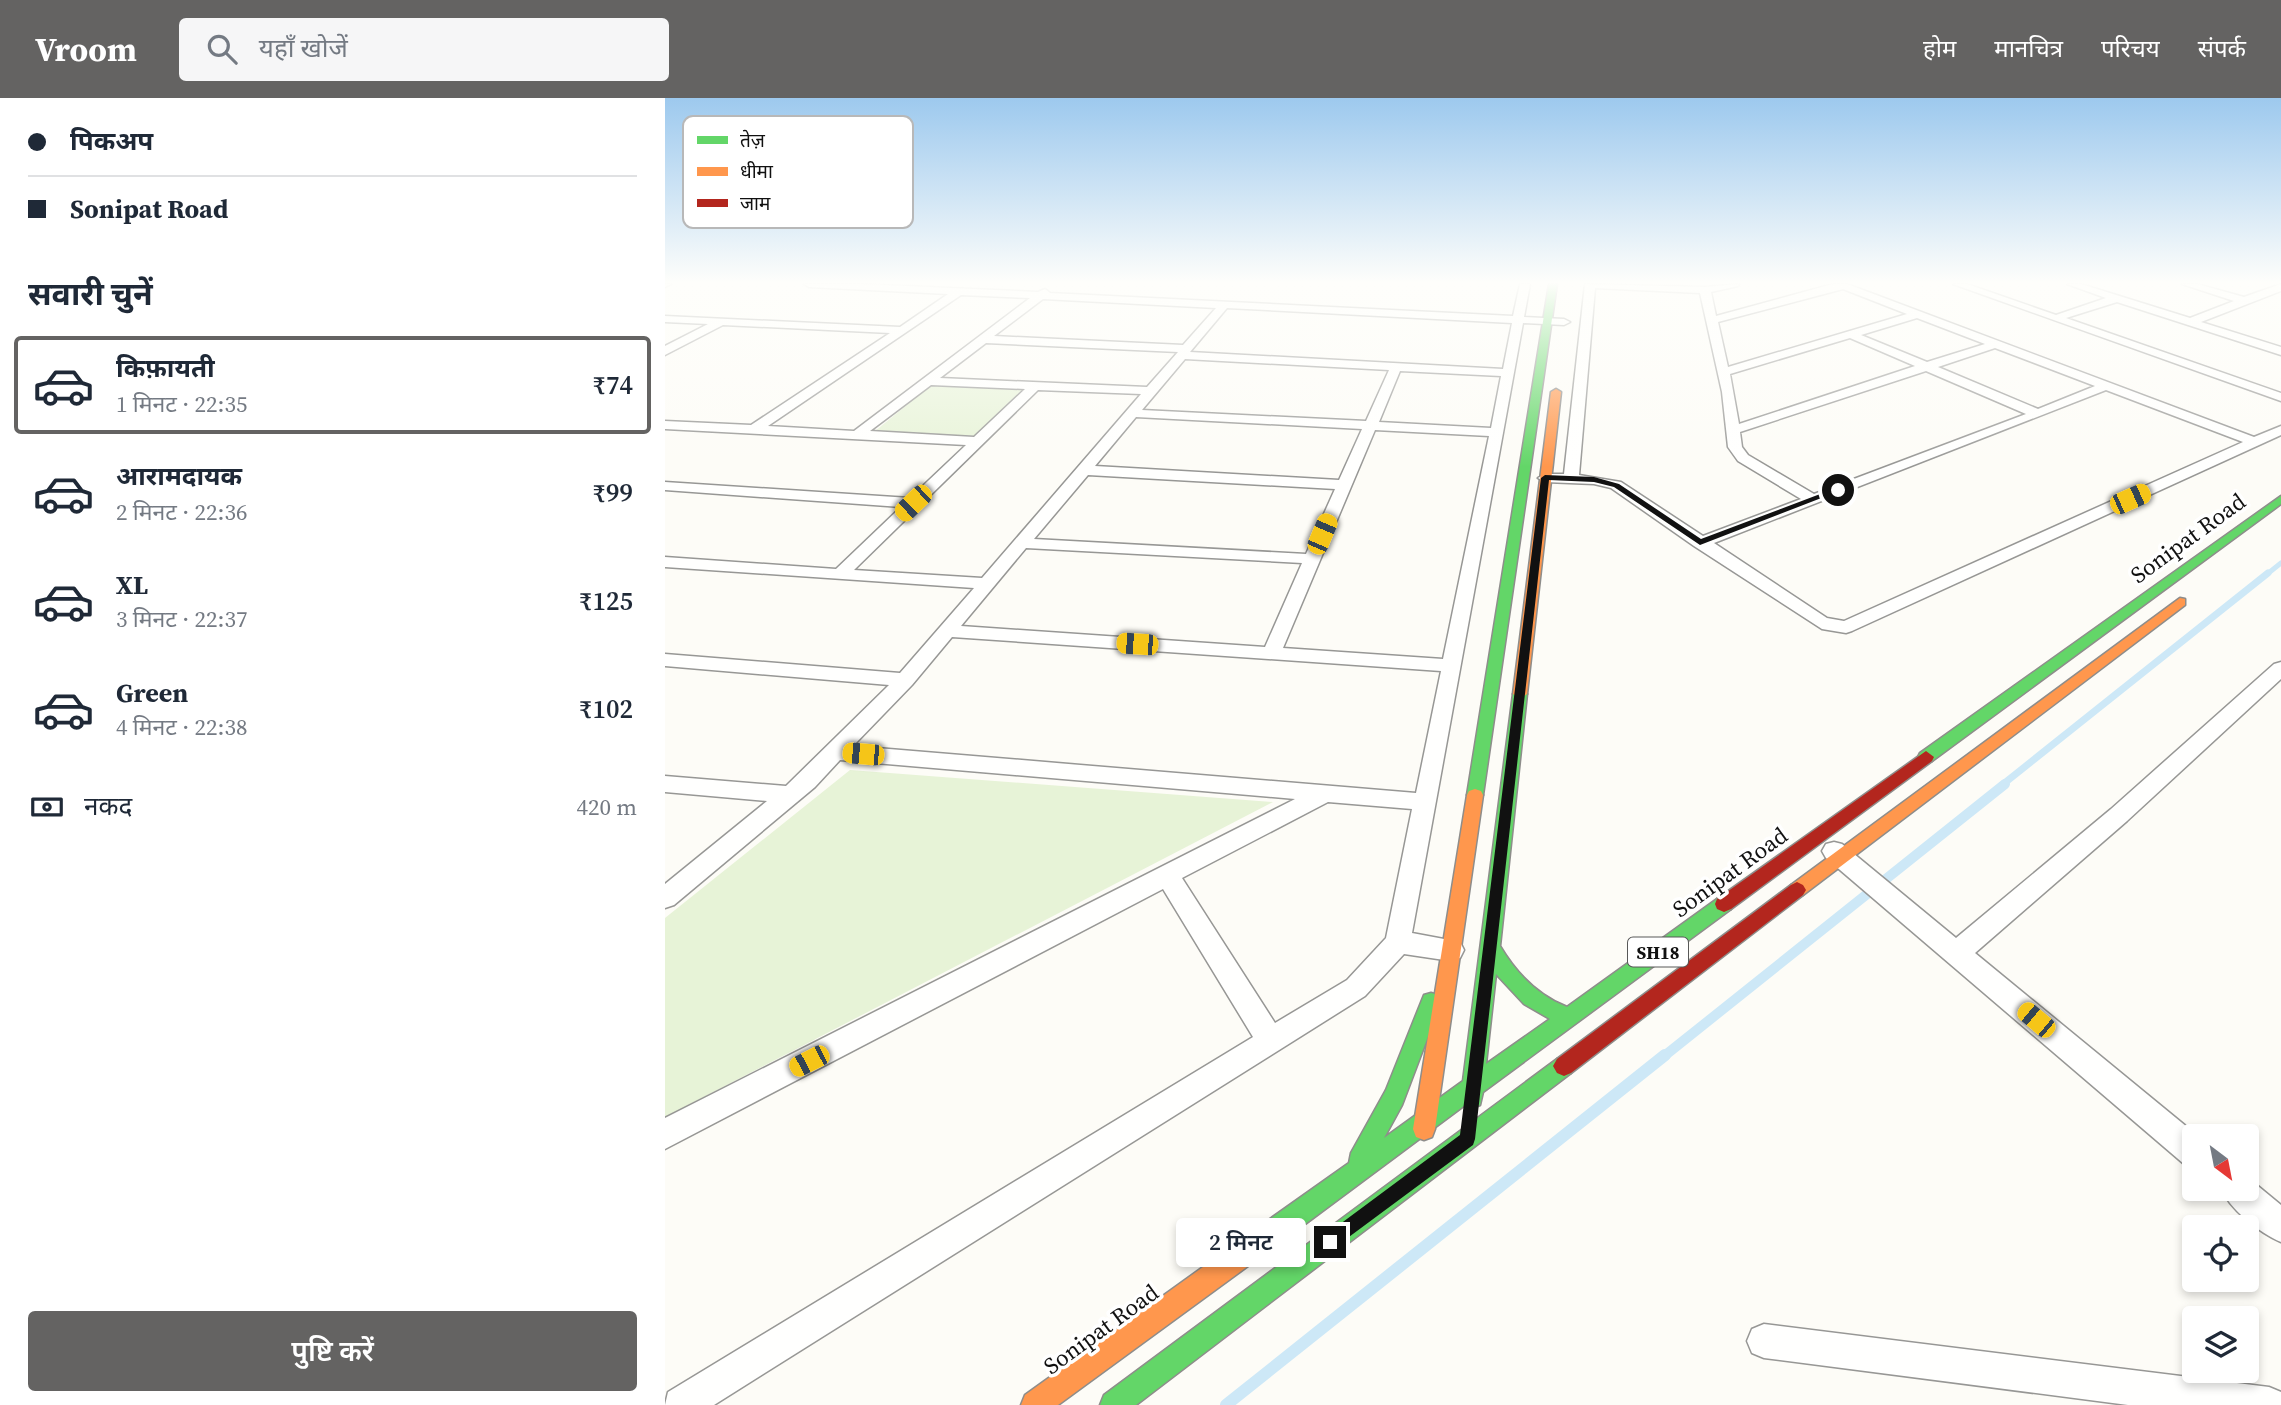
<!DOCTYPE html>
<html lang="hi">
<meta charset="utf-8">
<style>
body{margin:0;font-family:"Source Serif 4","Noto Sans Devanagari",serif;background:#f6f6f7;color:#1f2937;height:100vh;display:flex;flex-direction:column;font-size:26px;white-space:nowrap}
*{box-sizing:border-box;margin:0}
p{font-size:23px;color:#747a83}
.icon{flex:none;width:38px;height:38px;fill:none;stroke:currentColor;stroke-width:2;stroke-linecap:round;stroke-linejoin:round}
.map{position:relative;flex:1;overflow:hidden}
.sheet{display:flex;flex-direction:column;background:#fff;width:665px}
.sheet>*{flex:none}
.banner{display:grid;align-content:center;height:154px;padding:0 28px;background:#fff}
.needle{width:46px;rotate:148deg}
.controls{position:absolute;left:1517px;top:1026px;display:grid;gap:14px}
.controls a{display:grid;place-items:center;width:77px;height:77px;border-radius:7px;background:#fff;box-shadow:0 4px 10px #0003;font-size:35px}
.end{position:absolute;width:32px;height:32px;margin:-16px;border:9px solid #111;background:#fff;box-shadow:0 0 0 4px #fff}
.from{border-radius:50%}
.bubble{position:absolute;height:49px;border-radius:7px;background:#fff;box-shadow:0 4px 10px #0003;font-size:23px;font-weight:600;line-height:49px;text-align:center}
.car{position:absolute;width:21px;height:42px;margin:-21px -10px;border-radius:9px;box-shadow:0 0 5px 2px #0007;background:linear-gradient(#f5c518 24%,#345 0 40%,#f5c518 0 76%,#345 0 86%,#f5c518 0)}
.banner b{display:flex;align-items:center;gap:24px;height:66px;font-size:26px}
.banner b+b{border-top:2px solid #e0e1e3}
.banner i{width:18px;height:18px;background:#1f2937}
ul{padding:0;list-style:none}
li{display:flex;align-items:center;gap:21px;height:98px;margin:0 14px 10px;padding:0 14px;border:4px solid transparent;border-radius:7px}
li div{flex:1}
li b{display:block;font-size:26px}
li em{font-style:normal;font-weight:600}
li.on{border-color:#646362}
li>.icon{width:63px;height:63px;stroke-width:1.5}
h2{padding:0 28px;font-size:32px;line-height:84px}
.pay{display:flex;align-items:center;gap:18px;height:77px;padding:0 28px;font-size:26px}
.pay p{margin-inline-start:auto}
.action{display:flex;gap:14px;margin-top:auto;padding:14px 28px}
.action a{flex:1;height:80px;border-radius:7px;background:#646362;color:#fff;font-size:28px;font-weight:600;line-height:80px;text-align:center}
header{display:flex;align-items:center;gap:42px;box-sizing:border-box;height:98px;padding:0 35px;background:#646362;color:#fff}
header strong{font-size:33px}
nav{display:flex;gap:38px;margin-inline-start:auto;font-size:24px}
.search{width:490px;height:63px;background:#f6f6f7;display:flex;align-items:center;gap:18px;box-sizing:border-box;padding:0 24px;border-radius:7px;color:#747a83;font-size:26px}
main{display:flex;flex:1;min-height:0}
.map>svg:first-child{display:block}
.green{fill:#e7f3d7}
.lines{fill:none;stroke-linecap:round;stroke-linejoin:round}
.stream-far3{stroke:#cde8f7;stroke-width:5}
.stream-far2{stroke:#cde8f7;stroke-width:7}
.stream-far1{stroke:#cde8f7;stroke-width:10}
.stream{stroke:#cde8f7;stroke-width:12}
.street-casing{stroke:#979795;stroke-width:3}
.fast-casing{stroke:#8e8d8b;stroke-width:3}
.slow-casing{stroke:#8e8d8b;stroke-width:3}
.jam-casing{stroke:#8e8d8b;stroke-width:3}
.street{fill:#fffffe;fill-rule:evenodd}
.fast{fill:#63d668;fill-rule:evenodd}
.slow{fill:#ff974d;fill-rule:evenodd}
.jam{fill:#b3261e;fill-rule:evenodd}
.route{fill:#111}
.labels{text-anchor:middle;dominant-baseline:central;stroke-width:7;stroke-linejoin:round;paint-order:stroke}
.shield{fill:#fff;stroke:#585858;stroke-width:2}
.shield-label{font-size:18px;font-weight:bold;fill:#111}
.near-street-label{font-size:23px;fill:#111;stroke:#fff}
.key{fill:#fff;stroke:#b8b8b8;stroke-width:2}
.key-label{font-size:19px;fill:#111}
</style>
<header>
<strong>Vroom</strong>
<div class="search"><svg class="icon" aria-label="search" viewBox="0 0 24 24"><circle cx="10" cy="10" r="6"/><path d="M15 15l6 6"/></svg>यहाँ खोजें</div>
<nav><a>होम</a><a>मानचित्र</a><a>परिचय</a><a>संपर्क</a></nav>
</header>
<main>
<section class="sheet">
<div class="banner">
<b><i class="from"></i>पिकअप</b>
<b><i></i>Sonipat Road</b>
</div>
<h2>सवारी चुनें</h2>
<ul>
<li class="on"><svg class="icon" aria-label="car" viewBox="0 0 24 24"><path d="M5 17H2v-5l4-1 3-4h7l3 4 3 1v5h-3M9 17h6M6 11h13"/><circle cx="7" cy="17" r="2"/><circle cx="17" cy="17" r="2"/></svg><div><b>किफ़ायती</b><p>1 मिनट · 22:35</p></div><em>₹74</em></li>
<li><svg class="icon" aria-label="car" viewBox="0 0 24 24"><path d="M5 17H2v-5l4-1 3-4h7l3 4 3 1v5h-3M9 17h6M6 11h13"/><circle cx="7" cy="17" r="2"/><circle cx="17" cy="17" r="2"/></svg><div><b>आरामदायक</b><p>2 मिनट · 22:36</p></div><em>₹99</em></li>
<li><svg class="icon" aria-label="car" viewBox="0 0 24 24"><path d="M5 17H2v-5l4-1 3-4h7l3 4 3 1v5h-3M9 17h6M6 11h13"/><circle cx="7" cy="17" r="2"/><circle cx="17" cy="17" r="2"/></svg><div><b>XL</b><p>3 मिनट · 22:37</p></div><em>₹125</em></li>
<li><svg class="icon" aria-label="car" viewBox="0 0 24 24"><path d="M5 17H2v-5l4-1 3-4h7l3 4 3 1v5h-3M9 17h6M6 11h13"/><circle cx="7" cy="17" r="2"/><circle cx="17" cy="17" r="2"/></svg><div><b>Green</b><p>4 मिनट · 22:38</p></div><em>₹102</em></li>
</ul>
<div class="pay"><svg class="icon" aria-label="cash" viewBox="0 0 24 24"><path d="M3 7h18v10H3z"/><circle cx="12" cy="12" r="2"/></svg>नकद<p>420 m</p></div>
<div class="action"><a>पुष्टि करें</a></div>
</section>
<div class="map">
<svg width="1616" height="1307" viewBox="0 0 1616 1307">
<rect width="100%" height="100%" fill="#fdfcf7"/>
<path class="green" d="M266,287L358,291L309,338L209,334Z
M185,672L608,704L0,1019V820Z"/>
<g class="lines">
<path class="stream-far3" d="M1601,477L1616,465"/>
<path class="stream-far2" d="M1337,687L1603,475"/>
<path class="stream-far1" d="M998,959L1340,686"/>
<path class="stream" d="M561,1307L1000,957"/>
<g class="street-casing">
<path id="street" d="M0,186H6L0,189Z
M139,186H197L373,194L380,191L385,195L848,218L855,186H865L859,219L899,221L905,224L899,227L858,225L747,835L795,844L799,852L795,860L786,863L739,856L700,898L49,1307H0L3,1294L588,939L498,791L0,1051V1020L630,701L175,662L150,689L9,807L0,810V786L102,703L0,694V678L121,688L224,587L0,568V556L235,575L309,490L0,469V459L171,471L236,409L0,392V384L245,400L301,347L0,331V323L86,327L225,235L58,227L0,257V248L43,226L0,224V218L235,229L283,196L144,189ZM296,197L365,200L189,333L103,328ZM378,201L551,210L518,247L329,238ZM562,210L847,225L838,271L525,254ZM321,245L513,254L482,289L275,280ZM520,261L724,272L701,323L477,312ZM735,273L836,278L826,330L714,324ZM266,287L360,291L309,339L205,333ZM373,292L476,296L317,480L189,472ZM471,319L697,331L674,382L430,368ZM710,332L824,338L778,561L618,550ZM423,377L670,391L641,456L369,441ZM361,450L637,465L600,549L296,528ZM287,539L776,573L751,695L188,648L247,587ZM663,704L747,711L721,840L682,882L610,925L517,780Z
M920,186L1040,189L1074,186L1073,188L1046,194L1051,218L1168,186H1182L1589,339L1616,328V337L1187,533L1181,535L1157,531L1029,448L946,390L929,386L880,384L873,380L880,376H899ZM930,190L1035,195L1057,294L1063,349L1073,363L1136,401L1038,438L956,384L914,377ZM1178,191L1242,216L1063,269L1053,224ZM1252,220L1320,246L1262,264L1196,237ZM1185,240L1250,268L1074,326L1065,276ZM1330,250L1430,288L1373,311L1273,269ZM1261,273L1361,316L1149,396L1083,357L1077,349L1075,334ZM1441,292L1578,344L1179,523L1162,520L1049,445Z
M1288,186H1302L1391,217L1441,200L1402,186H1416L1525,220L1569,203L1517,186H1532L1579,199L1616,186V193L1536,224L1616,249V257L1452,204L1401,220L1616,295V303Z
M1616,564V581L1462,723L1310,855L1533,1038H1530V1070L1519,1066L1161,760L1157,753L1161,746L1169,744L1177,746L1291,840L1446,711L1609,566Z
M1582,1079L1616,1107V1144C1595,1135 1564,1111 1556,1090H1582Z
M1099,1226L1604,1289L1616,1294V1307H1463L1099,1260L1087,1255L1082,1243L1087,1231Z"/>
</g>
<g class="fast-casing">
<path id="fast" d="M884,186H892L818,697L816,701H804L802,697Z
M1616,398V406L1267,663H1255L1253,659L1255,655Z
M855,591L862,596L835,848C851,875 872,897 902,909L1052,801L1059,798L1066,801L1068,806L1066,811L818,994L815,1007L807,1010L800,1007L620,1141L611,1144L602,1141L599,1132L602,1123L684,1065L686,1055L721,992L759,897L766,895L773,897L776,904L737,1007L719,1040L798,983L848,596ZM831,876L859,906L885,921L821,966Z
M899,958L906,961L910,968L906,975L471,1307H435L439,1297L892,961Z"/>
</g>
<g class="slow-casing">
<path id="slow" d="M891,291L896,294L862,596L855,601L848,596L886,294Z
M1515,500L1520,501V507L1138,797L1132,800L1126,797L1123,792L1126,787Z
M810,691L816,693L818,697L770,1031L767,1039L759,1042L751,1039L748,1031L802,697L804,693Z
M611,1120L620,1123L623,1132L620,1141L393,1307H356L360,1297L602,1123Z"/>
</g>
<g class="jam-casing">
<path id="jam" d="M1261,653L1269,659L1267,663L1066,811L1059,814L1052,811L1050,806L1052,801Z
M1132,784L1138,787L1141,792L1138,797L906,975L899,978L892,975L888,968L892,961L1126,787Z"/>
</g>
<use href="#street" class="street"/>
<use href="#fast" class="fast"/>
<use href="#slow" class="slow"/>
<use href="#jam" class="jam"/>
</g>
<linearGradient id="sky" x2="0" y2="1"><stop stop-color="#9dc9ee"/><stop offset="0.5" stop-color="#fefefb"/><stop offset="1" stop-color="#fefefb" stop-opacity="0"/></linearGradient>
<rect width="1616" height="369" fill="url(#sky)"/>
<path class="route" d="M880,377L929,379L954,386L1036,441L1171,390L1177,392L1035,447L949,389L929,384L884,382L810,1041L808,1047L665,1153L659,1151L656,1144L659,1138L795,1037L876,380Z"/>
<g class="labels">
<rect class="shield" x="963" y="839.5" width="60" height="29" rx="5"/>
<g class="shield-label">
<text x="993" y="854">SH18</text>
</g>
<g class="near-street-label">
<text transform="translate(1523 440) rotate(-36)">Sonipat Road</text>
<text transform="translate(1065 774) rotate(-36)">Sonipat Road</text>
<text transform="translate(436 1231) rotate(-36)">Sonipat Road</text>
</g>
</g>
<rect x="18" y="18" width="230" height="112" rx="10" class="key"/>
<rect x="32" y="38" width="31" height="8" fill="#63d668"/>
<rect x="32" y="69" width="31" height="9" fill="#ff974d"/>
<rect x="32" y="101" width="31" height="8" fill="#b3261e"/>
<g class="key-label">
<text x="75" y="49">तेज़</text>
<text x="75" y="80">धीमा</text>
<text x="75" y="112">जाम</text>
</g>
</svg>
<div class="controls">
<a><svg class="needle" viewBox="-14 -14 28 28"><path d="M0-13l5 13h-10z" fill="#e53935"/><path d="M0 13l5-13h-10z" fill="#747a83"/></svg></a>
<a><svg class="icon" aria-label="locate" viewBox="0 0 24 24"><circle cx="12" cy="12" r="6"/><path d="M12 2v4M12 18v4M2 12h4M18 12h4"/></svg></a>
<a><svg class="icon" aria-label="layers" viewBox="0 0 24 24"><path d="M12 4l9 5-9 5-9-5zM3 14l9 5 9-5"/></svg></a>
</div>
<i class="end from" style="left:1173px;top:392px"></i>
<i class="end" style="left:665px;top:1144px"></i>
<div class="bubble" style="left:511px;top:1120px;width:130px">2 मिनट</div>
<i class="car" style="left:1465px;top:401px;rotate:66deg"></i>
<i class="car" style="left:248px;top:405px;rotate:226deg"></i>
<i class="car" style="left:657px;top:436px;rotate:23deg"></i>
<i class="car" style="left:472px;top:546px;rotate:274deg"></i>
<i class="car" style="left:198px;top:656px;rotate:275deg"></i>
<i class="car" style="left:1371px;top:922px;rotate:310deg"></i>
<i class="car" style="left:144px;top:963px;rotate:243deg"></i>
</div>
</main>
